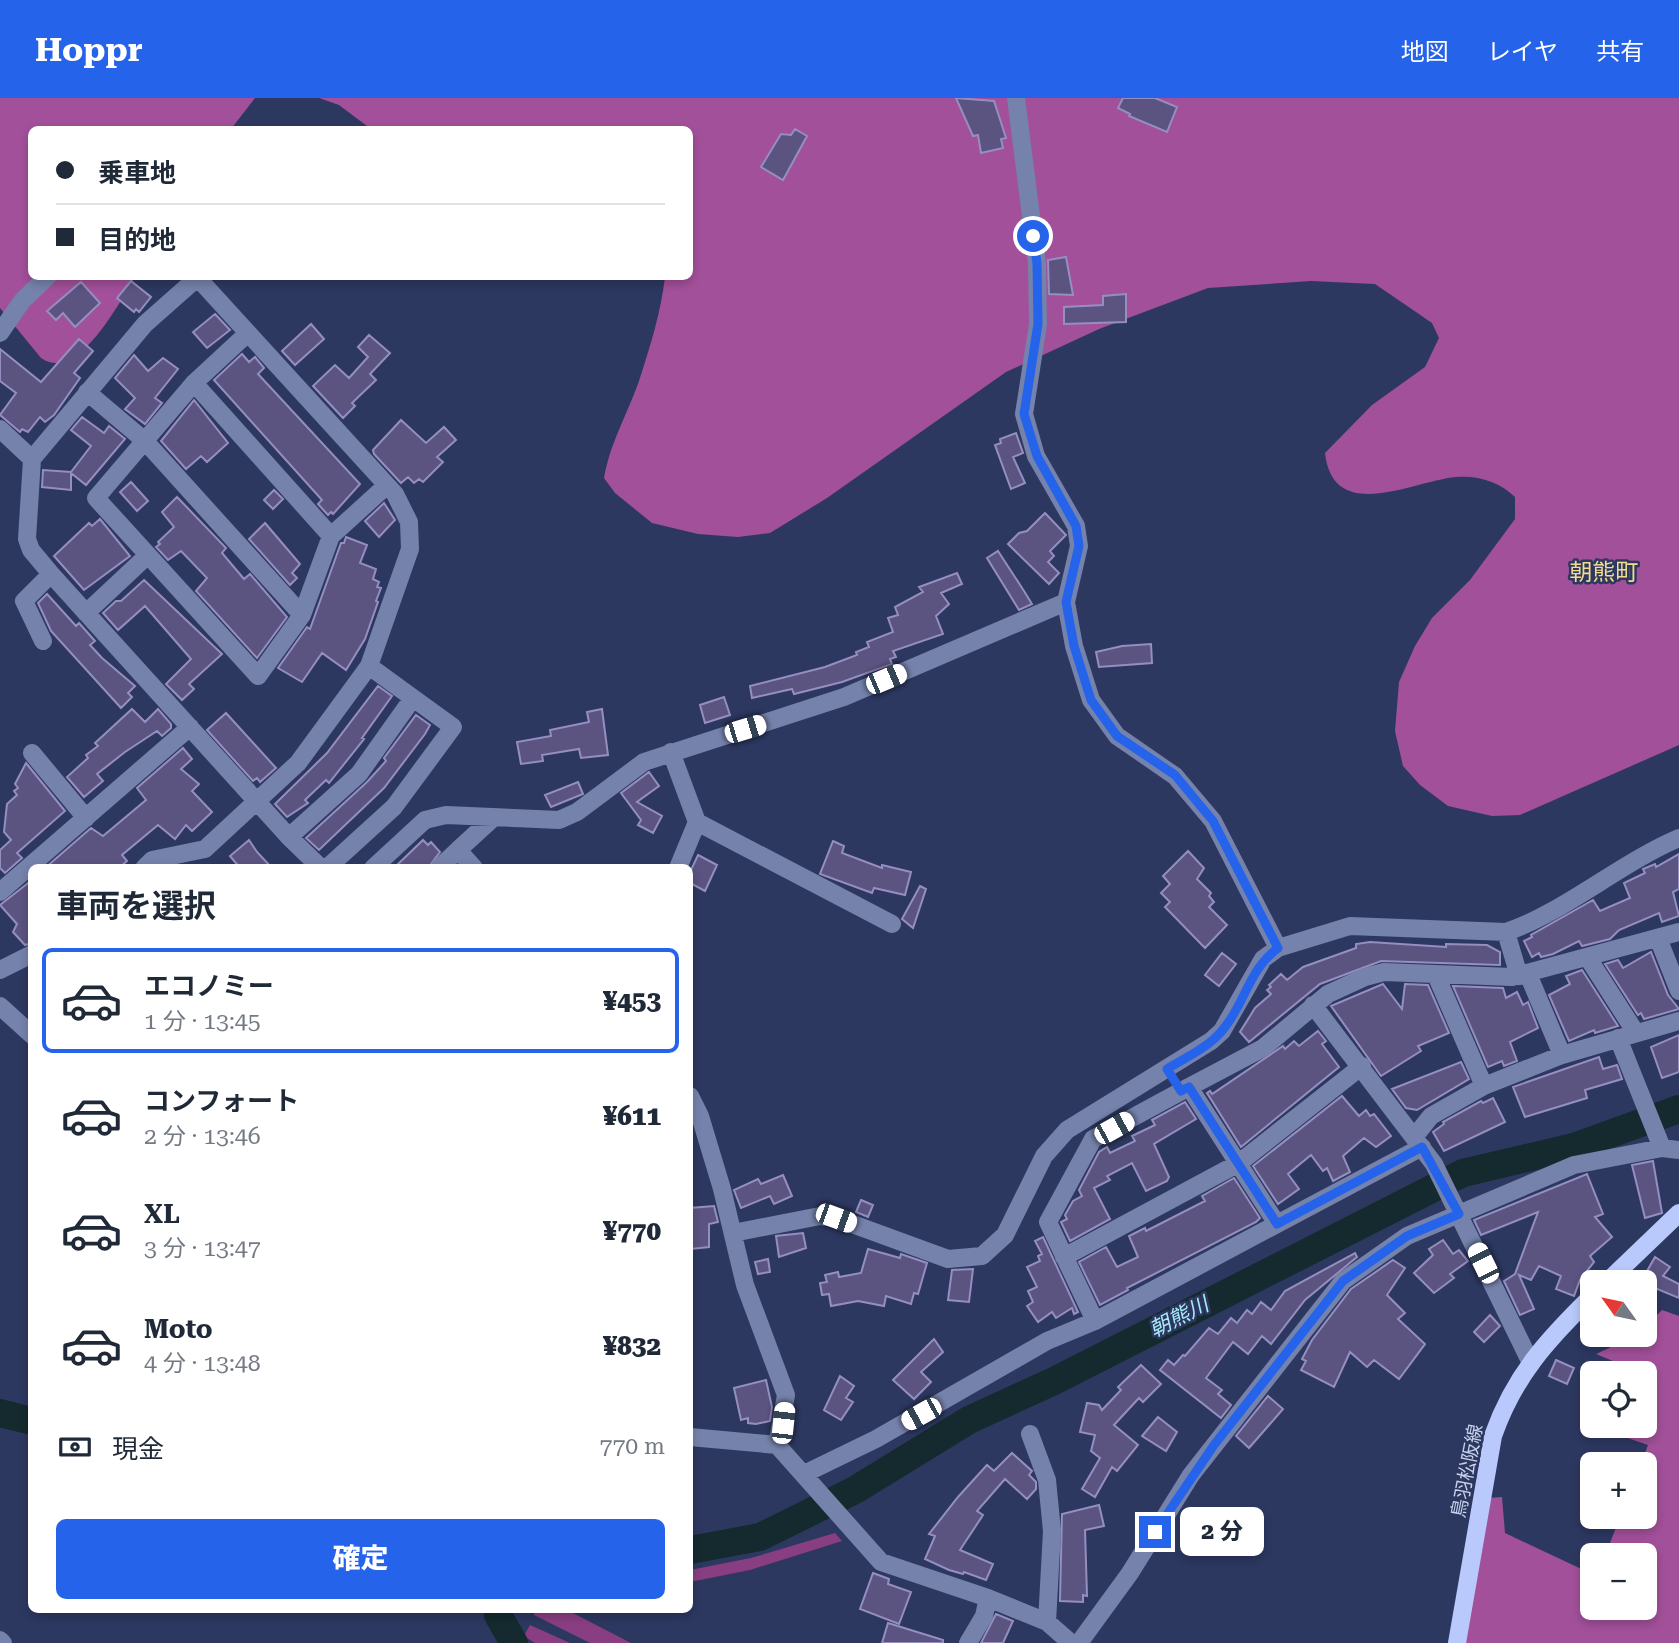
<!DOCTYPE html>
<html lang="ja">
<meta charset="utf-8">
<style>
body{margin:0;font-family:"Roboto Serif","Noto Sans JP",serif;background:#f6f6f7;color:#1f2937;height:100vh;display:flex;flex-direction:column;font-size:26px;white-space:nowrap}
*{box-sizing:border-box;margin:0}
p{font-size:23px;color:#747a83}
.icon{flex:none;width:38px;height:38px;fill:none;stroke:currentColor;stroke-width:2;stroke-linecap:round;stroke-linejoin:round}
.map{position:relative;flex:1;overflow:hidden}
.sheet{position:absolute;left:28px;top:766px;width:665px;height:749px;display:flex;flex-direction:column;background:#fff;border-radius:10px;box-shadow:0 4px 10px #0003}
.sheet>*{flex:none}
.guide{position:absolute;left:28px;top:28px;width:665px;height:154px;border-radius:10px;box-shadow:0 4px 10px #0003;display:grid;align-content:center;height:154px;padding:0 28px;background:#fff}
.needle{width:46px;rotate:303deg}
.fabs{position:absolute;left:1580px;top:1172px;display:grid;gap:14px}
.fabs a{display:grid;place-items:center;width:77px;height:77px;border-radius:10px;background:#fff;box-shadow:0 4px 10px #0003;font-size:35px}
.end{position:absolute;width:32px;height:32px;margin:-16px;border:9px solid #2563eb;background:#fff;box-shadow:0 0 0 4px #fff}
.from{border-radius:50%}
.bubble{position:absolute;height:49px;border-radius:10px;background:#fff;box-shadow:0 4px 10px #0003;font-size:23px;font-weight:800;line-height:49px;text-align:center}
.car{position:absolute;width:21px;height:42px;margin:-21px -10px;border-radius:9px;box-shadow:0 0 5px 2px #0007;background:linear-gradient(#fff 24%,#345 0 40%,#fff 0 76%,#345 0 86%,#fff 0)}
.guide b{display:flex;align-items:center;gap:24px;height:66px;font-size:26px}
.guide b+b{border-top:2px solid #e0e1e3}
.guide i{width:18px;height:18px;background:#1f2937}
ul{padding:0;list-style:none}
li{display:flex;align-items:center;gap:21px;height:105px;margin:0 14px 10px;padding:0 14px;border:4px solid transparent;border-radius:10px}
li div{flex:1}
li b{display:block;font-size:26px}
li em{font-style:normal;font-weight:800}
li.on{border-color:#2563eb}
li>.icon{width:63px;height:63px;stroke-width:1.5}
h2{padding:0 28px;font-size:32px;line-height:84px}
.pay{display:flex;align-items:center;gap:18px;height:77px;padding:0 28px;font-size:26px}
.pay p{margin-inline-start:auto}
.cta{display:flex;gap:14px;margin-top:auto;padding:14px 28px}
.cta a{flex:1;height:80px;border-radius:10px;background:#2563eb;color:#fff;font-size:28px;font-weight:800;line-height:80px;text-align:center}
header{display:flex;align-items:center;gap:42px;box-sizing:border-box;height:98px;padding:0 35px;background:#2563eb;color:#fff}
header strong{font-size:33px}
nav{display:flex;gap:38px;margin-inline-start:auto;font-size:24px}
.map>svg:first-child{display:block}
.green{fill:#893e82}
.forest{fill:#a2509a}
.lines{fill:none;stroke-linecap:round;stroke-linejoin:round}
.river{stroke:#142a2e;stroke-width:28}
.building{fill:#5b5380;stroke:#958ec0;stroke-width:2}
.minor{stroke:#7582ab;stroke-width:18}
.major{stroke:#b9c9fb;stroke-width:18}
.route{stroke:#2563eb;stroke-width:9}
.labels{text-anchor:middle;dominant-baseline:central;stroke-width:5;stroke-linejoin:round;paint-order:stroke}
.street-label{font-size:19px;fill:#cad3ec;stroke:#2d3861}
.water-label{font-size:21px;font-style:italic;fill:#a9ecf9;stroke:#2d3861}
.quarter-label{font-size:23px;fill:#f5db8e;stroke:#2d3861}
</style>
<header>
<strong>Hoppr</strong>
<nav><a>地図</a><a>レイヤ</a><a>共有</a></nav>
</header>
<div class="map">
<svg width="1679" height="1545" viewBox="0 0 1679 1545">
<rect width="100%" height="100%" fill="#2d3861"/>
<path class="green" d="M835,1435L842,1443L750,1472L690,1484V1472L751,1460Z
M534,1512H567L631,1545H590L534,1517Z
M530,1527L570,1545H535L524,1538Z"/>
<path class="forest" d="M0,0H255L231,31L32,32V178L135,179C120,203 78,286 41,260L0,210Z
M319,0H1679V647L1520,717L1492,718L1448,708L1420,687L1403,668L1395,633L1399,584L1415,548L1432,520L1470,482L1515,421V399C1500,384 1478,377 1456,379C1413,383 1333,427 1325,355L1372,307L1425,269L1439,240L1432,225L1375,186L1311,183L1208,190L1099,231L1006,274L827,400L770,435L738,439L698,436L652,425L615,395L604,380C610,345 627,317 639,283C650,249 661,214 665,179L690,178V32L371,31L339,7Z
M1662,1212L1679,1218V1545H1463L1489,1400L1502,1399L1505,1435L1592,1476V1510H1645V1458H1605L1620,1419H1645V1367H1641L1648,1347L1613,1335L1615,1328H1645V1276H1631L1632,1271L1596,1256L1637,1237H1645V1229Z"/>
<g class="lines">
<path class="river" d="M0,1315L32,1323
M690,1452L760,1439L855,1392L969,1322L1054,1283L1463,1075L1574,1049L1679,1011
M499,1512L498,1517L514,1545"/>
</g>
<path class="building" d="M956,0L994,3L1006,40L1001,41L1003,50L981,55L978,37L973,38Z
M1123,0H1155L1177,9L1167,34L1129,18L1130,16L1118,10Z
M795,31L807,38L783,82L761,69L781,36L791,37Z
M1066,159L1073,197L1049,196L1048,162Z
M131,183L151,199L139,214L136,211L134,214L117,200Z
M81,184L100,205L75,229L63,215L56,222L47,213Z
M1126,196V224L1064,226V209L1103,207V198Z
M215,216L230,232L207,250L193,234Z
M311,226L324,241L295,267L282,253Z
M369,237L390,255L370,276L376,282L352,305L355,308L343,320L313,288L335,267L349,280L368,259L358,249Z
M79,241L93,253L74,275L80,280L54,317L45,324L40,319L28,334L22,331L20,334L0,317L16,295L0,283V251L41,284Z
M242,256L249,264L255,259L264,270L258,276L360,386L333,416L331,414L328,417L318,406L322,402L214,282Z
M134,257L148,273L163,260L178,271L155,300L162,305L145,326L125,311L135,300L115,280Z
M194,302L228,345L207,364L201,358L186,371L161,343Z
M82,319L104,335L109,328L125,341L86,387L71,375V392L42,389L43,372L71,374L91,348L71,332Z
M401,322L426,345L444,329L456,342L437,359L443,364L423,384L419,381L414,385L408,379L401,385L374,356L373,352Z
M1016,335L1023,355L1013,359L1025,385L1011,391L995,347L1001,345L1000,341Z
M131,384L148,403L137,413L120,394Z
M274,392L283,401L273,411L264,402Z
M177,399L226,450L222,455L244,481L250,476L287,519L257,560L196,493L207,480L181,453L168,462L156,449L160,446L158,444L174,429L162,414Z
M384,405L395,422L379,439L365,423Z
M1045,415L1066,437L1050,453L1054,458L1048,464L1059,475L1049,486L1008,446L1019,435L1027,433Z
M100,421L130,458L84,492L54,458L89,425L92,428Z
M265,425L300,466L292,475L297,480L290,487L249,441Z
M346,439L367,447L360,465L376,471L373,481L379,484L377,489L381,490L376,503L378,504L365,541L346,572L322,555L302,584L278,570L307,529L310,531L341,445H344Z
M998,453L1024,493L1032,506L1019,512L987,460Z
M957,475L962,486L941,495L949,506L936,518L943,536L893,553L896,559L890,561L892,566L842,584L794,596L792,591L752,600L750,588L825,569L857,557L856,554L869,549L867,544L893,534L888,520L898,517L895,509L923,494L919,489Z
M144,482L222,556L189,586L194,591L182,602L166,586L191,561L145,508L118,532L103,515L116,503H121Z
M47,496L76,528L79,525L95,543L90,547L102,560L135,588L128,595L132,599L121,610L51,533L38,505Z
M1151,546L1152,565L1099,569L1096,554L1122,548Z
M378,588L392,598L362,640L364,641L329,685L326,682L305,702L308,705L287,719L275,706L327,655Z
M724,599L730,617L705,625L700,607Z
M132,611L145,624L158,611L171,626V630L162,638L157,633L125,654L97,676L103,683L84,699L67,679L88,660L86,657L98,648L95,645Z
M602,611L608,657L581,660L579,651L542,657L543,663L521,666L517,644L551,638L550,632L589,624L587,614Z
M226,615L276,670L260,684L257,680L253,683L207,632Z
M416,617L430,627L425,636L384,690L319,752L306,740L367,684L386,663L384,660Z
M183,650L192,661L181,671L199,686L192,693L212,714L192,733L186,727L175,741L158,727L122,757L127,763L119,770H45L91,730L103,738L146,702L137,690Z
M26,665L65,713L17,755L22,760L5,775L0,770V752L11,742L4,734L7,706L17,697L14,693L18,690L15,686Z
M649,674L659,688L637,704L662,718L653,735L638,727L641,722L621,695Z
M578,684L583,696L551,709L545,697Z
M249,742L257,754L272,770H240L230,758Z
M423,742L428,747L431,744L440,754L428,770H394Z
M833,743L844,748L842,755L882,770V767L911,774L905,797L874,790L872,795L820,776Z
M1188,753L1204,770L1197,781L1211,795L1209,798L1214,804L1209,809L1227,827L1205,850L1165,809L1170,804L1161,795L1170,786L1163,778Z
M1679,756V791L1673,794L1679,818L1662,824L1659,815L1619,832L1610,841L1582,848L1579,843L1553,856L1541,859L1539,855L1532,859L1524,843L1532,839L1531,837L1593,802L1600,813L1630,800L1624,785L1645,775L1643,771L1655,766L1656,769Z
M698,757L717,767L705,793L690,785V774Z
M32,782V845L25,847L13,834L17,826L0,807Z
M920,788L926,791L913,830L902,821Z
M1370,844L1446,849V846L1487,847L1500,854V867L1381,863L1320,886L1249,944L1240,934L1255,910L1271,896L1267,892L1271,889L1269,887L1281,876L1287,882L1303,869L1356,850V846Z
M1651,854L1668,897L1679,911L1644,921L1641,915L1638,917L1605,866L1618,862L1623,870Z
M1222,855L1236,866L1219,888L1205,877Z
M1582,872L1618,928L1595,935L1594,932L1569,943L1549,897L1570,886L1566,878Z
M1383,886L1402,911L1405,886L1428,887L1449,935L1418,948L1421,953L1381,978L1331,908Z
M1453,888L1503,890L1506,900L1517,894L1523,907L1528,904L1538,930L1510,944L1517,963L1504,968L1502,963L1488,969Z
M1318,933L1326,943L1322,946L1339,969L1241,1049L1207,995L1210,993L1212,996L1283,948L1285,951L1294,943L1299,948Z
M1679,937V974L1662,980L1651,949Z
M1599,959L1603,971L1617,967L1622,981L1585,992L1587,1000L1525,1019L1513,989Z
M1461,964L1469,981L1417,1012L1406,1010L1392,991Z
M1342,998L1359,1018L1366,1012L1370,1018L1374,1016L1391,1038L1376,1049L1364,1040L1343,1058L1350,1074L1333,1083L1327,1070L1323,1073L1311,1057L1288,1076L1299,1091L1278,1106L1253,1068Z
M1493,1000L1505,1024L1444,1053L1433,1034L1444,1026L1443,1024L1481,1003L1483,1005Z
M1185,1004L1196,1021L1154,1046L1169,1079L1167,1083L1146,1093L1132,1065L1107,1078L1110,1082L1094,1090L1110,1121L1070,1143L1061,1124L1067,1121L1065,1117L1073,1103L1082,1098L1079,1092L1099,1054L1107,1049L1110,1055L1135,1043L1132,1038L1155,1027L1152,1022Z
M1653,1063L1662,1115L1645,1120L1632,1067Z
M1587,1076L1603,1116L1595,1119L1612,1139L1590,1158L1594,1164L1580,1182L1574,1198L1556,1191L1561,1178L1539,1168L1531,1182L1519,1177L1534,1211L1520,1217L1504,1183L1515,1176L1538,1114L1481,1137L1474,1122Z
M783,1077L792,1098L774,1106L770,1098L741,1110L734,1092L758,1081L761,1086Z
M1234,1080L1260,1120L1256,1124L1127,1190L1128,1192L1100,1207L1079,1164L1106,1149L1117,1169L1138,1159L1129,1138L1145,1130L1146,1133L1205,1103L1202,1098Z
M861,1102L873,1107L868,1119L856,1114Z
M714,1108L718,1124L709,1126V1149L691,1151L690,1110Z
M803,1135L806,1150L779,1159L776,1138Z
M1043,1139L1078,1214L1074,1216L1072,1210L1056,1220L1052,1214L1038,1224L1027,1208L1033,1204L1028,1193L1037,1189L1027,1169L1040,1163L1038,1158L1042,1156L1035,1143Z
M1443,1142L1453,1156L1459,1152L1468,1163L1450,1176L1454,1180L1434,1195L1414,1175L1433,1157L1429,1151Z
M868,1151L900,1160L901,1156L927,1165L918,1196L914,1195L911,1206L886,1198L884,1208L858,1203L831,1208L829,1196L822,1197L820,1185L827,1184L825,1177L838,1174L839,1179L861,1175Z
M1355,1155L1357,1159L1305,1202L1271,1246L1262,1238L1248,1256L1233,1244L1206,1280L1222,1292L1218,1296L1231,1307L1221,1320L1160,1272L1168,1262L1174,1267L1183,1257L1185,1258L1209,1230L1218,1236L1231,1220L1237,1225L1247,1212L1252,1216L1261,1204L1271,1212L1285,1193Z
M1655,1159L1670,1169L1663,1178L1679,1186V1200L1655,1190L1645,1205V1184L1642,1182Z
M768,1161L770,1174L758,1176L755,1164Z
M1393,1162L1405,1170L1387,1197L1405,1215L1398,1221L1425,1246L1399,1281L1374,1262L1367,1269L1350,1254L1334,1289L1301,1272L1306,1263L1302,1261L1312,1242L1351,1191Z
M973,1171L969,1204L948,1202L952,1172Z
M1490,1217L1500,1228L1484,1244L1474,1234Z
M934,1241L943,1254L921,1274L931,1284L914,1301L893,1282Z
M1556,1262L1574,1270L1567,1286L1549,1278Z
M1141,1267L1161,1286L1143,1304L1139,1300L1114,1327L1138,1347L1117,1373L1112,1369L1095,1399L1082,1391L1100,1360L1091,1353L1095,1337L1080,1334L1087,1305L1099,1307L1102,1312L1121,1292L1118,1289Z
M840,1278L854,1288L846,1300L853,1304L841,1322L824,1312Z
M766,1282L772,1309L770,1323L756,1326L748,1325V1320L741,1322L734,1290Z
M1268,1298L1283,1311L1249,1350L1236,1338Z
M1158,1319L1177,1334L1166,1353L1142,1338Z
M1012,1355L1032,1373L1029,1377L1036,1384V1391L1027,1401L1005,1381L977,1413L983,1417L960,1452L993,1466L986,1482L964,1474L963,1476L949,1472L925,1461L935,1438L929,1436L958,1399L987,1367L994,1373Z
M1099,1407L1104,1428L1085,1432L1087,1498L1083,1497V1504L1060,1503L1062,1416Z
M873,1475L889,1481L888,1486L911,1494L899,1526L860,1511Z
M996,1516L1013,1523L1003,1545H981Z
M888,1525L943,1542V1545H882Z"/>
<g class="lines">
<path class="minor" d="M1016,0L1037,165L1038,226L1024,316L1036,358L1076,428L1079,448L1066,504L1074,548L1091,602L1117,638L1175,678L1213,723L1278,850
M197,180L145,226L32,361L27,441L31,452L51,476L289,739L321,770
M0,235L22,203L48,178
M194,285L331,438L386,388
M0,331L32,361
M148,457L96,400L194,285L248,235
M86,515L148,457L258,578L302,517L145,343L87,294
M302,517L331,438
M43,543L24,503L51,476
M671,654L697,724L678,770
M32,655L86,720
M697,724L892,826
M289,739L359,676L413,600L369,568
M144,770L152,762L205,751L298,665L369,568L410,451L409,424L395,396L196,178
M327,770L394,709L453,629L413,600
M373,770L425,722L446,717L559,722L577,714L644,664L844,599L1066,504
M439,770L458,752
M474,770L458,752L493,720
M0,794L190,629
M1506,834L1519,878
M1658,840L1679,893
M1588,860L1636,935
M0,872L32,856
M1528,876L1562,957
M1436,877L1484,988
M1313,907L1434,1066L1530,1263
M0,908L32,937
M1618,940L1662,1050
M690,998L700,1018L722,1091L745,1187L786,1297L777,1347
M1415,1038L1431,1018L1484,988L1562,957L1679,923
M1277,1126L1422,1049
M733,1135L820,1118L836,1120L948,1161L982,1158L1005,1137L1044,1058L1067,1032L1211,943L1222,933L1263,861L1278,850L1350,828L1506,834C1563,815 1620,765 1679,740
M1064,1159L1239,1065L1362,968
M1095,1223L1048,1124L1093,1041L1189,989
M1030,1336L1047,1382L1052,1433L1047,1524
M690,1339L777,1347L881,1464L988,1500L1047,1524L1071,1545
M804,1376L876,1341L1047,1243L1095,1223L1277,1126L1189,989L1263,950L1328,896L1365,879L1384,874L1512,879L1679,834
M0,1542L3,1545
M968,1545L984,1518L988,1500
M1079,1545L1130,1475L1191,1377L1343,1183L1407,1138L1574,1067L1662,1050L1679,1052"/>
<path class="major" d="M1606,1185L1679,1115
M1457,1545L1493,1338C1514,1278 1547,1242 1592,1198"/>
</g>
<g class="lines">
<path class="route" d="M1033,138L1037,165L1038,226L1024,316L1037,358L1076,428L1079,448L1066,504L1074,548L1091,602L1117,638L1175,677L1213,723L1278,850C1248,872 1245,907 1221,934C1207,950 1185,960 1167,971L1181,993L1189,989L1277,1126L1422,1049L1459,1116L1407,1138L1343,1183L1214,1347L1155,1434"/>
</g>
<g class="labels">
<g class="street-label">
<text transform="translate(1467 1373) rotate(-79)">鳥羽松阪線</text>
</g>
<g class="water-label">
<text transform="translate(1179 1219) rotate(-27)">朝熊川</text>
</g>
<g class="quarter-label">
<text x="1604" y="474">朝熊町</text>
</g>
</g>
</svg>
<div class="fabs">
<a><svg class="needle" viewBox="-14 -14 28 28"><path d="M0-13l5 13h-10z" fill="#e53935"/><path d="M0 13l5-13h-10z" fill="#747a83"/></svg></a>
<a><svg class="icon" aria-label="locate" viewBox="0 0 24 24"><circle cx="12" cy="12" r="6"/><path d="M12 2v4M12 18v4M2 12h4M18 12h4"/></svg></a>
<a>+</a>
<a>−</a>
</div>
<i class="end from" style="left:1033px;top:138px"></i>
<i class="end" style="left:1155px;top:1434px"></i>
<div class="bubble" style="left:1180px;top:1409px;width:84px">2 分</div>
<i class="car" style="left:886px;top:581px;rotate:67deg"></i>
<i class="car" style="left:745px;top:631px;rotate:73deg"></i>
<i class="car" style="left:1114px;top:1030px;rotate:61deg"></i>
<i class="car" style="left:836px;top:1120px;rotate:110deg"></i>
<i class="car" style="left:1483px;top:1165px;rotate:334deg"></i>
<i class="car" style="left:921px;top:1316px;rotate:241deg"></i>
<i class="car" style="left:783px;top:1325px;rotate:6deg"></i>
<div class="guide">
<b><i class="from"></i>乗車地</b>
<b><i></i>目的地</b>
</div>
<section class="sheet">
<h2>車両を選択</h2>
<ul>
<li class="on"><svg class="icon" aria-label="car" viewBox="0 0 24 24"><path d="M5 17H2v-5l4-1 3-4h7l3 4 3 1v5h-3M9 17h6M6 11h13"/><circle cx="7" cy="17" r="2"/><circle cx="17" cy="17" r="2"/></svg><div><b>エコノミー</b><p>1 分 · 13:45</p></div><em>¥453</em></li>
<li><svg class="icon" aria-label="car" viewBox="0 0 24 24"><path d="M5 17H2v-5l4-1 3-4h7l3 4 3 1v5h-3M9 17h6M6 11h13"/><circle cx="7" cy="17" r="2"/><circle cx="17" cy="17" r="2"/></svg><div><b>コンフォート</b><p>2 分 · 13:46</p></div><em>¥611</em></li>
<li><svg class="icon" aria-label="car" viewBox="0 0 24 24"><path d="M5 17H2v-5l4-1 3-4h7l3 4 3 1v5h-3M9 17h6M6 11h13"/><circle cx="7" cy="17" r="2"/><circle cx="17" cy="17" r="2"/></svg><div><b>XL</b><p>3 分 · 13:47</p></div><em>¥770</em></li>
<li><svg class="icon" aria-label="car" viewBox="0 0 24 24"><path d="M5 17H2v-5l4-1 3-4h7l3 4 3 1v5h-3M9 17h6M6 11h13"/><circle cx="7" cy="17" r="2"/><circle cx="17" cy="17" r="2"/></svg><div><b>Moto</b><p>4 分 · 13:48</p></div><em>¥832</em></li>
</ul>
<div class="pay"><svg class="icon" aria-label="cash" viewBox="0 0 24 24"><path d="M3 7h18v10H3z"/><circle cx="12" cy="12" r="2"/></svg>現金<p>770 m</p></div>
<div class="cta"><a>確定</a></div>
</section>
</div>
